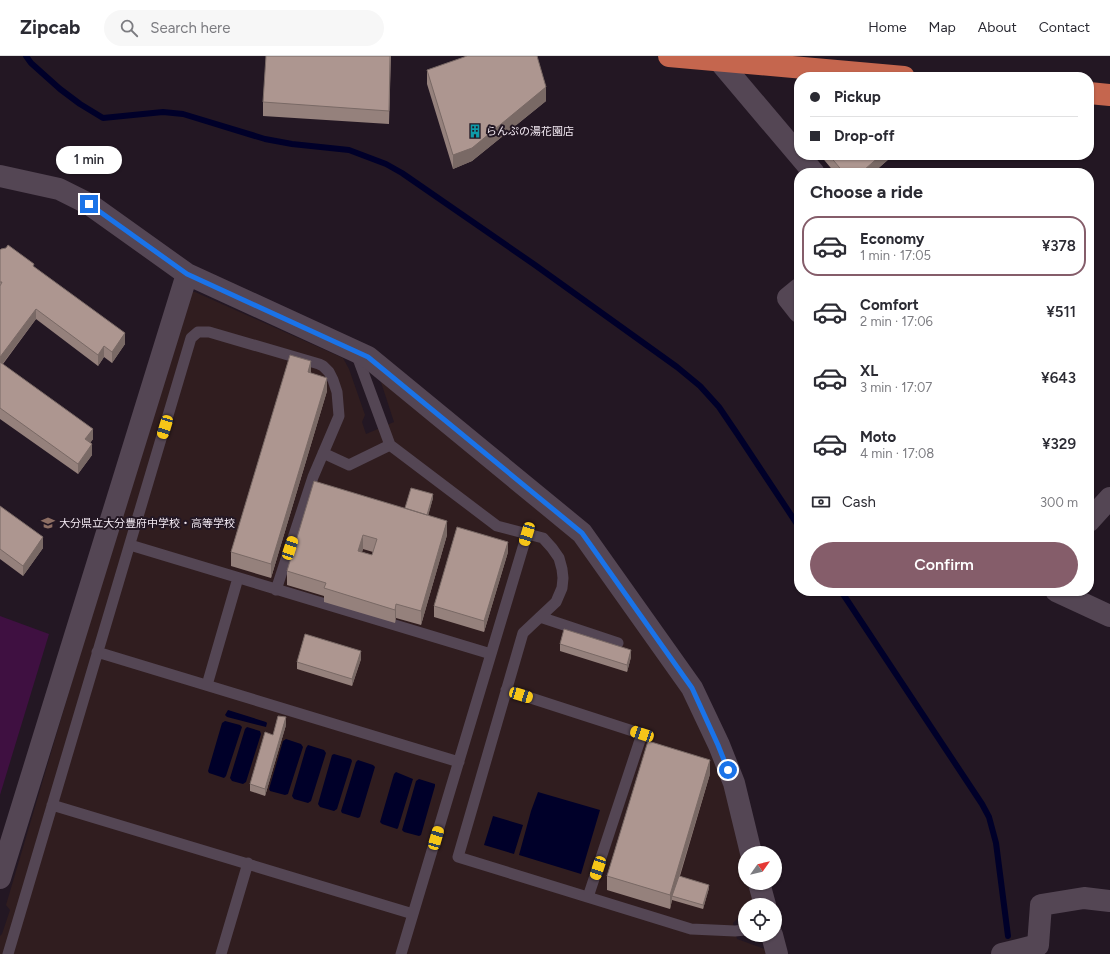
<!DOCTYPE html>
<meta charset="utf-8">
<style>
body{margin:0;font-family:Figtree,"Noto Sans JP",sans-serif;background:#f7f7f7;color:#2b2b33;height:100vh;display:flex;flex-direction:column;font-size:15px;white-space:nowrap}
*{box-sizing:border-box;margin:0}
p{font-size:13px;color:#7c7c81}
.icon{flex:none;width:22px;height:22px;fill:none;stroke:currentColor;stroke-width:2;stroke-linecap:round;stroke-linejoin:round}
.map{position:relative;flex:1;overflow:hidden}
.side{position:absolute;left:794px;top:112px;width:300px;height:428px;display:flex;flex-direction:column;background:#fff;border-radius:16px;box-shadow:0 1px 3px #0004}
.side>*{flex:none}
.hud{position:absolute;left:794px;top:16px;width:300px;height:88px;border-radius:16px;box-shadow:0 1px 3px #0004;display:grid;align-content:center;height:88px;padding:0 16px;background:#fff}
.needle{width:26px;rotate:56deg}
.fabs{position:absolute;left:738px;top:790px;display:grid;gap:8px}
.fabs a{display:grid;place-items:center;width:44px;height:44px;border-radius:50%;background:#fff;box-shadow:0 1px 3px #0004;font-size:20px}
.end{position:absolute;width:18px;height:18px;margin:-9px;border:5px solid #1a73e8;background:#fff;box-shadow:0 0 0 2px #fff}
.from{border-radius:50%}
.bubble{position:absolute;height:28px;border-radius:14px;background:#fff;box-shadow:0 1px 3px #0004;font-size:13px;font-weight:600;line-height:28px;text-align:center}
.car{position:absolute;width:12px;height:24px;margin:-12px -6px;border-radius:5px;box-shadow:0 0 3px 1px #0007;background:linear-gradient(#f5c518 24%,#345 0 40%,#f5c518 0 76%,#345 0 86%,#f5c518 0)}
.hud b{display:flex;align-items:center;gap:14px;height:38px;font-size:15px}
.hud b+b{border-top:1px solid #e1e1e2}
.hud i{width:10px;height:10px;background:#2b2b33}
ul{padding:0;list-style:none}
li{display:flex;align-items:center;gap:12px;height:60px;margin:0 8px 6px;padding:0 8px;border:2px solid transparent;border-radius:16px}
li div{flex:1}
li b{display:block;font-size:15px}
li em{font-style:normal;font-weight:600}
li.selected{border-color:#855d6a}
li>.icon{width:36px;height:36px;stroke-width:1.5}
h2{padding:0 16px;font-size:18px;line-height:48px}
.pay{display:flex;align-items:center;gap:10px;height:44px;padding:0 16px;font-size:15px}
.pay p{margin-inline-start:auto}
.button{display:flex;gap:8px;margin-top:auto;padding:8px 16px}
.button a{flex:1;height:46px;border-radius:24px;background:#855d6a;color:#fff;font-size:16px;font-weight:600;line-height:46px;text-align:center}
header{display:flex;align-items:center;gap:24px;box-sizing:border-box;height:56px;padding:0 20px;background:#fff;border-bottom:1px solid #e1e1e2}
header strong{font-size:19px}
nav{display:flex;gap:22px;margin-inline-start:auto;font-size:14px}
.search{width:280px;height:36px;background:#f7f7f7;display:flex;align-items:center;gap:10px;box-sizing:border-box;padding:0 14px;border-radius:22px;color:#7c7c81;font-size:15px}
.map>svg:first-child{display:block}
.industrial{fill:#301d1f}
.green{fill:#3f1041}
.water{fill:#000029}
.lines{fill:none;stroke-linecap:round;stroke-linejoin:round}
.stream{stroke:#000029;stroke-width:6}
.service{stroke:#544654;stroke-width:11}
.minor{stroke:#544654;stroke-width:22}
.trunk{stroke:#c5664e;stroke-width:22}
.wall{fill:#95817c;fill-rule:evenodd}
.shaded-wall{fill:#796965}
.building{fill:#ad9690;stroke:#796965;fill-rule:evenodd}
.route{stroke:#1a73e8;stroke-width:5}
.labels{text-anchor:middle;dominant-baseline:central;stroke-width:4;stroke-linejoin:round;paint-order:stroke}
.poi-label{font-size:11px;fill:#f2e9f2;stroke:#231723;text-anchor:start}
</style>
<header>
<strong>Zipcab</strong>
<div class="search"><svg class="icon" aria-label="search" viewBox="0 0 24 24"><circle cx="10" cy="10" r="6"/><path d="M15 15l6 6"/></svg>Search here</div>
<nav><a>Home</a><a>Map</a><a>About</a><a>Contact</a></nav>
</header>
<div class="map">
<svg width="1110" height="898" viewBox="0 0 1110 898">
<rect width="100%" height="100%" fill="#231723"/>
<path class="industrial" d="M191,236H195L343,302L349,313L365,359L362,366L366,378L394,366L379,320L574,484L680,632L708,687L725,731L745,810V827H749L754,846L751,849H745V855L733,867L737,883L765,893L767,898H0V880L2,878L10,854L6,849L156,341Z"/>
<path class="green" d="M0,560L49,578L0,739Z"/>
<path class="water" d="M228,654L266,666L267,667L266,671L227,661L225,659Z
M225,665L240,669L242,671L226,720L224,722L209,717L208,715L222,667Z
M247,671L260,675L261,678L246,726L243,728L232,725L230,722L245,673Z
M286,683L301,688L303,691L288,738L285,739L270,735L269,733L283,685Z
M308,689L324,694L326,697L311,745L308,747L294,743L292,740L306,692Z
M334,698L351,703L352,705L337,753L334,755L320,751L318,748L332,699Z
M358,704L373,709L375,711L360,761L358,762L342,757L341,755L356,706Z
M396,716L413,723L398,772L397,773L382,768L380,766L394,718Z
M419,723L435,728V730L421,779L419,780L404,776L402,774L416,725Z
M538,736L600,754L581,818L519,799L531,755Z
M493,760L523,769L514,798L484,789Z"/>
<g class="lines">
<path class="stream" d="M26,0L31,7L60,33L80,48L103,62L163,56L183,58L265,83L292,88L349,94L386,108L402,117L535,209L677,311L700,330L719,351L738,379L799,471
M841,535L982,748L989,761L996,787L1008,880"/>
<path class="service" d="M356,297L390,389L497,470L543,482L552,492L559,502L562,513L563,522L562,532L556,546L523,577L458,801L691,873L735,875L745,874
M323,397L349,409L390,389
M130,489L491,598
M540,561L618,587
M97,596L459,706
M207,629L238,522
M506,634L642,678L588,841
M52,749L413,858
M8,898L191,282L198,276H209L319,308L323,310L329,316L333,324L337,336L339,360L313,421L276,534
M221,898L248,807
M401,898L527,478"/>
<path class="minor" d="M715,0L814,117
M0,120L59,133L89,148L187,218L368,301L582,477L692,632L719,689L734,727L751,797
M799,233L788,242L799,256
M1089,465L1110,442
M1056,535L1110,560
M0,822L187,218
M759,827L765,849
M772,879L777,898
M1002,898L1038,889L1041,849L1084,842L1110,845"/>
<path class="trunk" d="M669,0L904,21
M1089,37L1110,39"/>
</g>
<path class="wall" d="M391,0L389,68L263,60V46Z
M427,14L546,45L472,105L453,113L427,28Z
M799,62V74L798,73V63Z
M820,99H890V102L873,117H835Z
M0,194L34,211L125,288L112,307L104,301L98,310L36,263L3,308L93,383L90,387L92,399L78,418L0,363Z
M311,317L327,335L271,522L231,510V496Z
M433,442L428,459L447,479L421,569L396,562L395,567L324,546V540L287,529V515L405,452ZM363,493L373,496L372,499L362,496Z
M0,450L43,492L23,520L0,503Z
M508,496L484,576L434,561V550Z
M560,588L631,601L627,616L560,595Z
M361,603L352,630L297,613V606Z
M286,669L265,740L250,735V728L273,679Z
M710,718L680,820L709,832L703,853L672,844L670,853L607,834V820Z"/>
<path class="shaded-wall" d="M546,31V45L472,105L453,113V99Z
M881,99H890V102L873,117H864V114Z
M36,253V263L0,311V301Z
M125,277V288L112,307V296Z
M104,290V301L98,310V299Z
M311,305V319L308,316Z
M327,322V335L271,522V508Z
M93,373V383L85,394V383Z
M92,388V399L78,418V408Z
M433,438V442L425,472V468Z
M447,465V479L421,569V555Z
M363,479V493L358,508V495Z
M43,481V492L23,520V510Z
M508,486V496L484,576V565Z
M396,548V562L395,567V554Z
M631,594V601L627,616V609Z
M361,595V603L352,630V623Z
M286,661V669L265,740V733Z
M710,704V718L673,841L672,840V844L670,853V839Z
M709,829V832L703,853V849Z"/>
<path class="building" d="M266,0H390L389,55L263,46Z
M467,0H537L546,31L472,92L453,99L427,14Z
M829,99H881L864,114L865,116V117H844Z
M8,189L34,208L33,210L125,277L112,296L104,290L98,299L36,253L0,301V230L2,226H0V194L1,193L6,192Z
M290,299L311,305L308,316L327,322L271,508L231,496Z
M0,306L93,373L85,383L92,388L78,408L0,352Z
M314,425L447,465L421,555L396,548L395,554L324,532L326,527L287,515ZM363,479L377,483L372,499L358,495Z
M411,432L433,438L427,459L405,452Z
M0,450L43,481L23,510L0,493Z
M457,471L508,486L484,565L434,550Z
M564,573L631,594L627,609L560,588Z
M305,578L361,595L352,623L297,606Z
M278,660L286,661L265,733L250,728L265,676L273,679Z
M648,685L710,704L670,839L607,820Z
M679,820L709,829L703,849L672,840Z"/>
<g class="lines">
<path class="route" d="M89,148L187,218L368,301L582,477L692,632L718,689L728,714"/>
</g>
<defs>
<g id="building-bare" transform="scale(1.08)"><path d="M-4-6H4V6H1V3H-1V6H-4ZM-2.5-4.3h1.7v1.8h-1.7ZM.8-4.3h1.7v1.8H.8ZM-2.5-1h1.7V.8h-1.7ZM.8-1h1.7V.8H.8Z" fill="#0f9aa8" stroke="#231723" stroke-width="2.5" paint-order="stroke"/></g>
<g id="school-bare" transform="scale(1.08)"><path d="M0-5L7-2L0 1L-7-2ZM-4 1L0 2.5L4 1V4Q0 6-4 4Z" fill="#8d6e63" stroke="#231723" stroke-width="2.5" paint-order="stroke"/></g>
</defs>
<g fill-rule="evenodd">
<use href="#building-bare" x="475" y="75"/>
<use href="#school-bare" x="48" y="467"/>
</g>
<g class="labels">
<g class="poi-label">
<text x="486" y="75">らんぷの湯花園店</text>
<text x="59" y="467">大分県立大分豊府中学校・高等学校</text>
</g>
</g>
</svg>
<div class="fabs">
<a><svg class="needle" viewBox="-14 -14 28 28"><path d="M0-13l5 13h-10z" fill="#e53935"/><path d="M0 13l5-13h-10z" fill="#7c7c81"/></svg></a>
<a><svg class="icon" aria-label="locate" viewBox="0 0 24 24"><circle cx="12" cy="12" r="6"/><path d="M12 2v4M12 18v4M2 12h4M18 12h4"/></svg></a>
</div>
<i class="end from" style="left:728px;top:714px"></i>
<i class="end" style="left:89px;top:148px"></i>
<div class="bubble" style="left:56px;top:90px;width:66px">1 min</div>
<i class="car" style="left:165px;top:371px;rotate:197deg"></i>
<i class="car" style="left:527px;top:478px;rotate:197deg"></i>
<i class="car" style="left:290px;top:492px;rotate:18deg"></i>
<i class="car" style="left:521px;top:639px;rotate:107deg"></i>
<i class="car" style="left:642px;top:678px;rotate:288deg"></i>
<i class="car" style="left:436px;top:782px;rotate:16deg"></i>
<i class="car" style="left:598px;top:812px;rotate:198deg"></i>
<div class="hud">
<b><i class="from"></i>Pickup</b>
<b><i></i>Drop-off</b>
</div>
<section class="side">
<h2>Choose a ride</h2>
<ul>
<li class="selected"><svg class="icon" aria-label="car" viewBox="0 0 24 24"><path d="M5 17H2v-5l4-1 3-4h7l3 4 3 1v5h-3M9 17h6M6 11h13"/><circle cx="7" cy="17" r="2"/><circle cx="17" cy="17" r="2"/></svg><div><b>Economy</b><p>1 min · 17:05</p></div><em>¥378</em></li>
<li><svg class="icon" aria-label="car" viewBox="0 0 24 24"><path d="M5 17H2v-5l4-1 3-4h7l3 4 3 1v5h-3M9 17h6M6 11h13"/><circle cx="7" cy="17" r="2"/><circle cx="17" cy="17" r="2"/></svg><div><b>Comfort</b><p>2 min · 17:06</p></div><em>¥511</em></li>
<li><svg class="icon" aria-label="car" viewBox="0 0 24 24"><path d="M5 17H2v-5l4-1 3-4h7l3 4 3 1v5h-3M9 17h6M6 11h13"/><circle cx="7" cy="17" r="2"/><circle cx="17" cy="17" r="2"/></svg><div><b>XL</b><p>3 min · 17:07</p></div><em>¥643</em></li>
<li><svg class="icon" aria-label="car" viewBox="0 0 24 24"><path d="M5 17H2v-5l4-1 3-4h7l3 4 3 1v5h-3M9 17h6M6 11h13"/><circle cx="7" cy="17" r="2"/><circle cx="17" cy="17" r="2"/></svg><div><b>Moto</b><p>4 min · 17:08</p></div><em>¥329</em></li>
</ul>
<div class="pay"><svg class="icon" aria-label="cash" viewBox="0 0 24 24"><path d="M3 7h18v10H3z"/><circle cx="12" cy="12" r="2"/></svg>Cash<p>300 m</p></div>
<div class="button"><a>Confirm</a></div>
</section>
</div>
